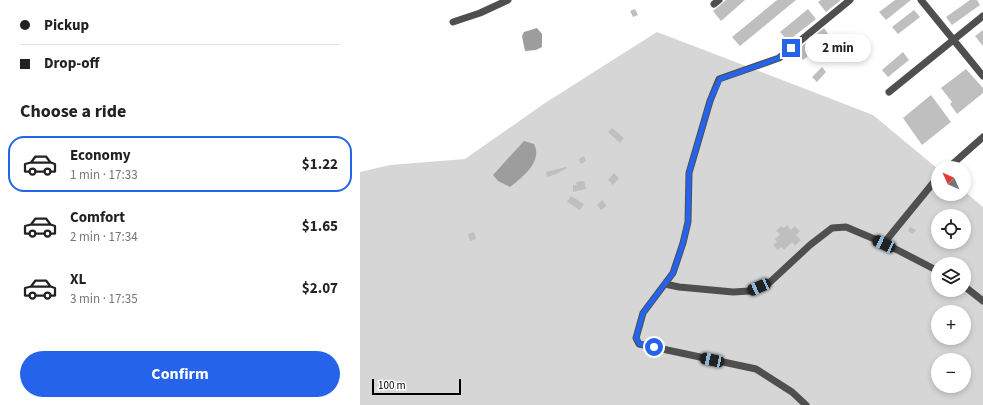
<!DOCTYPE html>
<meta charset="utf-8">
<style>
body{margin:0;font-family:"Source Sans 3",sans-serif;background:#f2f2f2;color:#222;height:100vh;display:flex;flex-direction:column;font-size:15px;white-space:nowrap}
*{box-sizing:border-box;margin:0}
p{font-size:13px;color:#767676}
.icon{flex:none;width:22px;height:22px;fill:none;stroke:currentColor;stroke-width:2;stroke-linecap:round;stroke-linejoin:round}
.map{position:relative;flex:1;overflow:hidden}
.side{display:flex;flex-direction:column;background:#fff;width:360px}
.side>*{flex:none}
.guide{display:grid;align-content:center;height:88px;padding:0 20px;background:#fff}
.needle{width:26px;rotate:315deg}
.controls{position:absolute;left:571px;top:161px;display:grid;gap:8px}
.controls a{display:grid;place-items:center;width:40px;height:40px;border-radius:50%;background:#fff;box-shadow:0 2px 6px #0003;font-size:20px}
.scale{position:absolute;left:12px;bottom:10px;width:89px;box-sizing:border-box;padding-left:4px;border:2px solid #000;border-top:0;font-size:11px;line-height:14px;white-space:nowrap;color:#000;-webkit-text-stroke:3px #fff;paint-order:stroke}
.end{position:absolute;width:18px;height:18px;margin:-9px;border:5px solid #2563eb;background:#fff;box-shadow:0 0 0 2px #fff}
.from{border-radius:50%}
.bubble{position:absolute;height:28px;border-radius:14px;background:#fff;box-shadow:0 2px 6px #0003;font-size:13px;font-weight:700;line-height:28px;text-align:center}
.car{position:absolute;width:12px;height:24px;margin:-12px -6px;border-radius:5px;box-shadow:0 0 3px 1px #0007;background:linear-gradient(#222 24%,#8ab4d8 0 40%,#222 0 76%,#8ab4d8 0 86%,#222 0)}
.guide b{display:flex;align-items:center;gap:14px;height:38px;font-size:15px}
.guide b+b{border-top:1px solid #e0e0e0}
.guide i{width:10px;height:10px;background:#222}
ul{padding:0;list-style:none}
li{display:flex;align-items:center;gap:12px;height:56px;margin:0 8px 6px;padding:0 12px;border:2px solid transparent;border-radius:16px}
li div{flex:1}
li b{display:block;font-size:15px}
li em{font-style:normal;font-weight:700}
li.current{border-color:#2563eb}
li>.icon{width:36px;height:36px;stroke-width:1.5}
h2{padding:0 20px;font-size:18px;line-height:48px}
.cta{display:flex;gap:8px;margin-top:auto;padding:8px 20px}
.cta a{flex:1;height:46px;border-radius:24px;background:#2563eb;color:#fff;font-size:16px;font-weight:700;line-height:46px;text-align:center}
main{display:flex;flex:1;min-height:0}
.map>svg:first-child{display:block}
.green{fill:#d6d6d6;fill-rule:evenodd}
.water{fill:#9d9d9d}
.building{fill:#bfbfbf}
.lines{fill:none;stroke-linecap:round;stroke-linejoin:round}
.minor{stroke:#4f4f4f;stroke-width:7}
.route{stroke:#2563eb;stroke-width:5}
</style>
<main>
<section class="side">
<div class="guide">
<b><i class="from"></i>Pickup</b>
<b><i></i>Drop-off</b>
</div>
<h2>Choose a ride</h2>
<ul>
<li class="current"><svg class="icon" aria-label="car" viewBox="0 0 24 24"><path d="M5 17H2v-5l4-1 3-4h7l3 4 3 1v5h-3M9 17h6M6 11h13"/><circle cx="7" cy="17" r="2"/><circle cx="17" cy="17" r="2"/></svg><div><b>Economy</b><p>1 min · 17:33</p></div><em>$1.22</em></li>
<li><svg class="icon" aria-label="car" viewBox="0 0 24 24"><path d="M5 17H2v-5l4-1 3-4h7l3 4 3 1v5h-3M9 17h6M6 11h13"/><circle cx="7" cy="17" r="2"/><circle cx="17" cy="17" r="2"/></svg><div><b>Comfort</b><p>2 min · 17:34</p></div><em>$1.65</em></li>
<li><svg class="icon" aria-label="car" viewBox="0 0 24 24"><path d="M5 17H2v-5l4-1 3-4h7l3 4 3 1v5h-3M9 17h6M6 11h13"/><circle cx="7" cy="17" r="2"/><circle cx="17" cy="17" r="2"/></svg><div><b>XL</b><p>3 min · 17:35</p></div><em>$2.07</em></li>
</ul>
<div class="cta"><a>Confirm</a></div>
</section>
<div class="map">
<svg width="623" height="405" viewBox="0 0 623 405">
<rect width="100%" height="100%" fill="#fff"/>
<path class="green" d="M297,32L513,115L578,169V194H604V191L623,207V405H0V172L30,165L105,159L185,103ZM578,216H604V242H578ZM578,264H604V290H578ZM578,312H604V338H578ZM578,360H604V386H578Z"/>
<path class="water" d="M177,28L182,34V47L176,50L165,51L162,36L164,32Z
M164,141L174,144C183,161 163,177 150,187L138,181L133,175Z"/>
<path class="building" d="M366,0H385L361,21L353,11Z
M417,0H436L380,46L372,37Z
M461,0H481L466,12L458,2Z
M535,0H551L526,20L519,12Z
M610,0H617L620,5L592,25L586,17Z
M275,9L278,15L273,17L270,11Z
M448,9L456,19L428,41L420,32Z
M554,10L560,17L538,34L532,27Z
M464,28L471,38L443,60L436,51Z
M623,30V46L615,36Z
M543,52L549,60L528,77L522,70Z
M462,67L466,72L457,82L452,77Z
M606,69L623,88V93L597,114L590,104L592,102L581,88Z
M571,95L591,122L562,145L543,118Z
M252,128L264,138L260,143L248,132Z
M224,156L226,161L221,164L219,159Z
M206,167L207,168L196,174L187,177L186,172Z
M254,173L259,178L253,185L248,180Z
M224,181L226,189L213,192V185H217L216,182Z
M211,196L224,204L220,210L207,202Z
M242,200L247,206L241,210L237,205Z
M427,225L431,230L435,226L440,231L436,235L441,240L435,246L432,242L424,250L421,247L418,250L413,245L417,242L415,239L420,234L416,231L421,226L424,228Z
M550,227L556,230L553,234L548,231Z
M114,232L116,239L110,241L108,234Z"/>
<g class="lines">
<path class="minor" d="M561,0L623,76
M354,4L359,0
M93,22L120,13L148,0
M529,92L623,16
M588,168L623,137
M524,243L578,177
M305,284L319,287L373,292L390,291L408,284L450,245L472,228L486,227L524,243L578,271
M604,286L623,301
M446,405L432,392L396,369L279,344L276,338L283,313L313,273L323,243L328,222L329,173L350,101L359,79L419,58L490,0"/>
</g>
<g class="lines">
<path class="route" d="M294,347L280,344L276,338L283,313L313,273L323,243L328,222L329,173L350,101L360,79L419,58L431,48"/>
</g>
</svg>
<div class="controls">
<a><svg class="needle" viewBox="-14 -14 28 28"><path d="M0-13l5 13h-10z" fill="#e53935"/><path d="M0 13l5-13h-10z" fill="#767676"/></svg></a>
<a><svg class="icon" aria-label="locate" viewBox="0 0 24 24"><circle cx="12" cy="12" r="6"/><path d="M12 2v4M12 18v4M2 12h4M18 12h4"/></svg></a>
<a><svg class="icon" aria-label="layers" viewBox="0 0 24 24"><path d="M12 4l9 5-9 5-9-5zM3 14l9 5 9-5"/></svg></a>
<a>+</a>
<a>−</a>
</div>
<div class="scale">100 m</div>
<i class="end from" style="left:294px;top:347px"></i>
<i class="end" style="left:431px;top:48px"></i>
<div class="bubble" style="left:445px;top:34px;width:66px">2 min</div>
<i class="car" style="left:524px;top:244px;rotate:295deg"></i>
<i class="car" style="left:399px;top:287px;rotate:246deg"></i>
<i class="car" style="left:352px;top:360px;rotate:282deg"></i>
</div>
</main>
